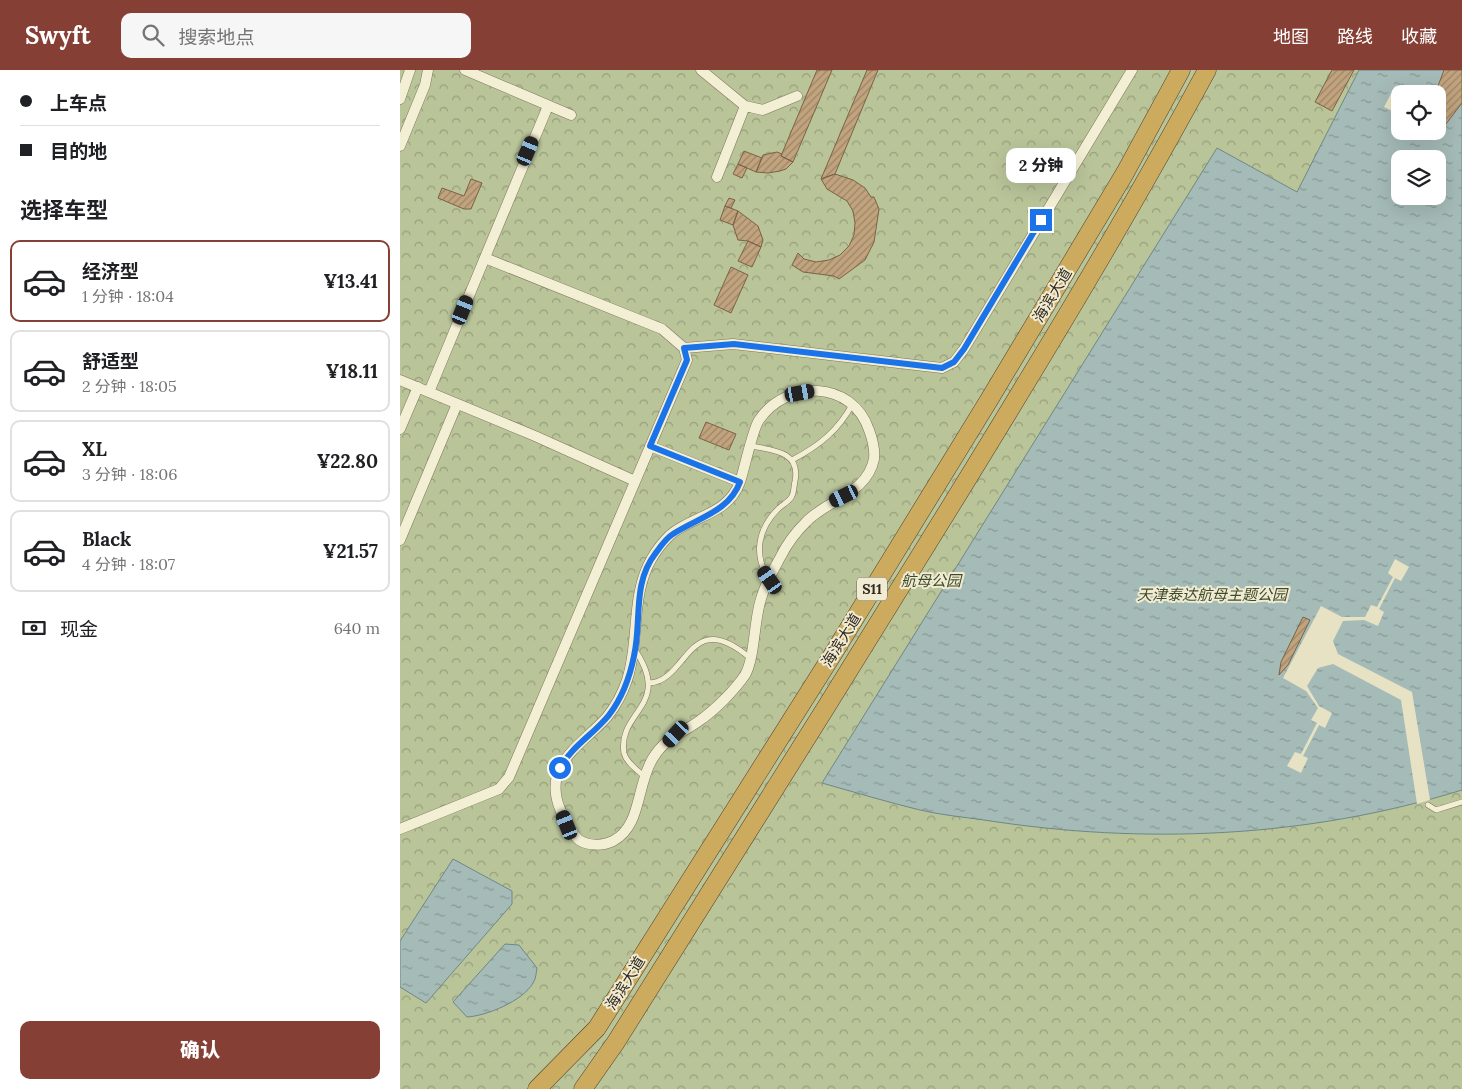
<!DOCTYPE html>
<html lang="zh">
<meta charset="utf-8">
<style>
body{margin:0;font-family:Lora,"Noto Sans SC",serif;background:#f6f6f6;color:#202124;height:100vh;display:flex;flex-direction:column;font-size:19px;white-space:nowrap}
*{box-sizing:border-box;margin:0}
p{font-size:16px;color:#757577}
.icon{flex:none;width:28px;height:28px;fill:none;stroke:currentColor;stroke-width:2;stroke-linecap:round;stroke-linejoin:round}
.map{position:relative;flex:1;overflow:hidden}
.side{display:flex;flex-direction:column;background:#fff;width:400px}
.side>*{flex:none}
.guide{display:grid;align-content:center;height:110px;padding:0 20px;background:#fff}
.tools{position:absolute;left:991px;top:15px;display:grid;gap:10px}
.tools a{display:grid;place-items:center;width:55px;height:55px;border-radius:10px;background:#fff;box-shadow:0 5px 20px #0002;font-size:25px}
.end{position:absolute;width:22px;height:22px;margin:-11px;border:6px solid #1a73e8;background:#fff;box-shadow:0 0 0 2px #fff}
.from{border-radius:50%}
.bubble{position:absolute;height:35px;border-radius:10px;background:#fff;box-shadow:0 5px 20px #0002;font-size:16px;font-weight:800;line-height:35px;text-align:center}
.car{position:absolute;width:15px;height:30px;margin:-15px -8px;border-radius:6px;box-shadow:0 0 4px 1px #0007;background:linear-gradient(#222 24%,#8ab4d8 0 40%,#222 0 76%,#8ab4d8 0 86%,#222 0)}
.guide b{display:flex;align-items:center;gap:18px;height:48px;font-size:19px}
.guide b+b{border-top:1px solid #e0e0e0}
.guide i{width:12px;height:12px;background:#202124}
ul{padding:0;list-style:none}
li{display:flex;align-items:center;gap:15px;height:82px;margin:0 10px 8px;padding:0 10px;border:2px solid #e0e0e0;border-radius:10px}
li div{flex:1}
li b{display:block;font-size:19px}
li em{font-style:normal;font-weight:800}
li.active{border-color:#863f34}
li>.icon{width:45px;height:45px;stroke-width:1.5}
h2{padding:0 20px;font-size:22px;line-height:60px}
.pay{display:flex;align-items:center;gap:12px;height:55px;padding:0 20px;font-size:19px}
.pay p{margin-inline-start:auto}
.action{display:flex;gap:10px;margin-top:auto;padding:10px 20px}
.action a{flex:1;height:58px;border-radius:10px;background:#863f34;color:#fff;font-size:20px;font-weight:800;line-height:58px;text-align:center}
header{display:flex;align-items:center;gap:30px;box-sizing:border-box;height:70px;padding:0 25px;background:#863f34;color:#fff}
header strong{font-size:24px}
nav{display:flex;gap:28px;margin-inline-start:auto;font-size:18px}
.search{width:350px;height:45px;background:#f6f6f6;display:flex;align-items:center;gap:12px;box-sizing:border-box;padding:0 18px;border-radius:10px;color:#757577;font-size:19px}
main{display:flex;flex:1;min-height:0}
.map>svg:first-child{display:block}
.park{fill:url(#park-crowns);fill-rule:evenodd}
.water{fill:url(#water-ripples);stroke:#6d8885;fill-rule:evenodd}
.pier{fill:#e7e2c3}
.building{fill:url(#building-hatch);stroke:#7b6245}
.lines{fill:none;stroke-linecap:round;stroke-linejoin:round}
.service-casing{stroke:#7f745c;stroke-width:6}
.minor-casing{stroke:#7f745c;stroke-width:11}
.motorway-casing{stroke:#4e4230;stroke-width:19}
.service{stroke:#f3efd5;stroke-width:5}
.minor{stroke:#f3efd5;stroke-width:10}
.motorway{stroke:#ccab5e;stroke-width:18}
.route{stroke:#1a73e8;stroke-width:6}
.labels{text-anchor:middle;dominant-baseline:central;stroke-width:4;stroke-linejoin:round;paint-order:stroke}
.shield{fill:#f0ebd2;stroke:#6a6454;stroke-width:1}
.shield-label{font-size:14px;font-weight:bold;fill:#312a1e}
.street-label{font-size:15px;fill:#312a1e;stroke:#f0ebd2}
.park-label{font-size:15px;font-style:italic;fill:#3d4b28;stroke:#f0ebd2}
</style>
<header>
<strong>Swyft</strong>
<div class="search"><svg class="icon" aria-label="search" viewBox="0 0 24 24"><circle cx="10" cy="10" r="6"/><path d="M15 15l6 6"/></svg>搜索地点</div>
<nav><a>地图</a><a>路线</a><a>收藏</a></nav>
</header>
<main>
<section class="side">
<div class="guide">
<b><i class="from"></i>上车点</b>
<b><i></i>目的地</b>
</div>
<h2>选择车型</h2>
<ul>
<li class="active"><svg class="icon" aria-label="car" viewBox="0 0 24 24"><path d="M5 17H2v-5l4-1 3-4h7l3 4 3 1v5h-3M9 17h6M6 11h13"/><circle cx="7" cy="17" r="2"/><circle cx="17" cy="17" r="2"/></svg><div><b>经济型</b><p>1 分钟 · 18:04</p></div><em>¥13.41</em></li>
<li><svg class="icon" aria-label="car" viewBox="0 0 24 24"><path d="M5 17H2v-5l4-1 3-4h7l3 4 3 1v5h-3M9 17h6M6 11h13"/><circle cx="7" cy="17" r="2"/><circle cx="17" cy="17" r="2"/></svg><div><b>舒适型</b><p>2 分钟 · 18:05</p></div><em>¥18.11</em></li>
<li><svg class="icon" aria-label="car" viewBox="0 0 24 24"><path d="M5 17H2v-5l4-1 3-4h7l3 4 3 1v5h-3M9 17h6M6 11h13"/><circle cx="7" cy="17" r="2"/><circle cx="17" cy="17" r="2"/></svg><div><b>XL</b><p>3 分钟 · 18:06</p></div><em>¥22.80</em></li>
<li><svg class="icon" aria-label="car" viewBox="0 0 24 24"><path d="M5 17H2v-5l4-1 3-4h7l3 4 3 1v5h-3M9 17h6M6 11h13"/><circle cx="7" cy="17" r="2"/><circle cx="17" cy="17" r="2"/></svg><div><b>Black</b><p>4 分钟 · 18:07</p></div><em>¥21.57</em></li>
</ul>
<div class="pay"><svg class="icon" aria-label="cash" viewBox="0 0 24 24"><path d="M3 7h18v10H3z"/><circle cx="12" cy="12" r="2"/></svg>现金<p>640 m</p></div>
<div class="action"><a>确认</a></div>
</section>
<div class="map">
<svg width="1062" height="1019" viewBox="0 0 1062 1019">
<defs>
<pattern id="park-crowns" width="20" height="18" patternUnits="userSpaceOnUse" patternTransform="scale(1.25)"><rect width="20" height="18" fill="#b9c499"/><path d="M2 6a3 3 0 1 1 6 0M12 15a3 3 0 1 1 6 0" fill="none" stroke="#979f7c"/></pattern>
<pattern id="water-ripples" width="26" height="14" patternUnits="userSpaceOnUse" patternTransform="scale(1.25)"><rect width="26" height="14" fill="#a5bbb7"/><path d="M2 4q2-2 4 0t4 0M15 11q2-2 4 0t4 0" fill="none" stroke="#879894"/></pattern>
<pattern id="building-hatch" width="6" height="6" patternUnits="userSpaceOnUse" patternTransform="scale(1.25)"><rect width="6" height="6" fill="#c1a37e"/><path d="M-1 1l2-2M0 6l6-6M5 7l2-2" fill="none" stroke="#9d8567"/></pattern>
</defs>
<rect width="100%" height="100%" fill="#e7e2c3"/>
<path class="park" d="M0,0H1062V1019H0ZM1000,24H1038V61H1000ZM1000,89H1038V126H1000Z"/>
<path class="water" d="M959,0H1062V720C907,768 744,775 584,750C563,747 541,745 520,740C487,732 454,722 422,713L817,78L897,122ZM1000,24H1038V61H1000ZM1000,89H1038V126H1000Z
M53,789L112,821V834L26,933L0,917V871Z
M105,874L119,875L137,898C136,903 136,909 133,913C123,931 86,946 67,947L53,932Z"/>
<path class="pier" d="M995,16L1010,24H1000V45L984,37Z
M995,489L1009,497L1001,511L995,508L979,539L984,542L978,556L964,550L943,551L933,571L938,584L1012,622L1030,730L1017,734L1001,630L933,594L918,598L907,616L919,636L932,643L925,658L919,655L903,686L908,688L901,703L887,696L895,682L901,684L917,653L911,650L918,638L906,621L883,608L921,536L942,547H965L971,535L977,537L993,507L988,503Z"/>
<path class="building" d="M417,0H432L393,92L381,86Z
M467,0H478L435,104L421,109Z
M932,0H954L932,41L915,32Z
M1044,0H1062V33L1036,67L1024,61H1038V24H1035Z
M344,81L362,88L356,102L338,94Z
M377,82L382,84L381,86L393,92L386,99L380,101L368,103L356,102L363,85Z
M338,94L347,98L342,108L333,104Z
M435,104L453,110L465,118L471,127H474L479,139L474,172L465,190L439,209L434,206L403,202L392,195L398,183L404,189L416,192L429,190L440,185L449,176L454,165L455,153L453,141L447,131L427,119L421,109Z
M71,109L82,113L71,139H64L38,128L42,118L64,126Z
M329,128L335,130L331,138L325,136Z
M325,136L338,141L333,155L320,150Z
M338,141L358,156L363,170L361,177L348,171L338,170L333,155Z
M348,171L361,177L352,197L338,191Z
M331,197L348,205L331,243L314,235Z
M306,352L336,364L329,380L299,368Z
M903,547L910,550L888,595L879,605L881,592Z"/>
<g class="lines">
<g class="service-casing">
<path id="service" d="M351,376C372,380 401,381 395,411C394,415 394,422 392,426C390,431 382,435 378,439C358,459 353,485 369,509
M392,390C419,376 439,360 453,333
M235,580C273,636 217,641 224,683C226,692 237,700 244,706
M249,613C288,612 288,535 350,588
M1028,735L1036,740L1062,732"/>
</g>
<g class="minor-casing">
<path id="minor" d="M65,0L171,45
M301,0L345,36L317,107
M0,29L10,0
M345,36L363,40L397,26
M0,76L25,15L28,0
M284,278L333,274L542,298L554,292L564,279L732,0
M0,310L135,366L235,411
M29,322L148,36
M0,359L18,317
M250,376L340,412C344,400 353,358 359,350C387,309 452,310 469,360C472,368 475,380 474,389C467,424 428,429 406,452C397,461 387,474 381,486C374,499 365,514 361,529C354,549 355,588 345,605C334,621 315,640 299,651C281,664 266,667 253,688C236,715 242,756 213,771C203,776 188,776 179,770C170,762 165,750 160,739C142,694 181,676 207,647C215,637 223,622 227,610C240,571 230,525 252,488C256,481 264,471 270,465C294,445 328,445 340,412
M0,470L57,334
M0,759L99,719L109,707L287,290L284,278L262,259L85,188"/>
</g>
<g class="motorway-casing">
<path id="motorway" d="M137,1019L197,958L433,584L589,330L725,103L781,0
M183,1019L216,972C329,793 441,614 552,434C640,291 727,148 807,0"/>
</g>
<use href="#service" class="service"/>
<use href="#minor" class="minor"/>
<use href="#motorway" class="motorway"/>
</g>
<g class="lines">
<path class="route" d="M160,698C172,676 194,664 209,645C222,628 230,606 234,586C242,551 232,514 255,484C260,477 266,468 273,464C297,448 329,442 340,412L250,376L287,290L284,278L334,274L542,298L554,292L564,279L641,150"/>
</g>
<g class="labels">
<rect class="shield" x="457" y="507.5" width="30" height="23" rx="4"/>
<g class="shield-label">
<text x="472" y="519">S11</text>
</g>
<g class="street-label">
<text transform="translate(652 225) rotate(-59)">海滨大道</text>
<text transform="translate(441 570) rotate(-58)">海滨大道</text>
<text transform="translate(225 913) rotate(-58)">海滨大道</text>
</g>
<g class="park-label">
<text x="531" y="510">航母公园</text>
<text x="812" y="524">天津泰达航母主题公园</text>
</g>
</g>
</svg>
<div class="tools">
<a><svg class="icon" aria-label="locate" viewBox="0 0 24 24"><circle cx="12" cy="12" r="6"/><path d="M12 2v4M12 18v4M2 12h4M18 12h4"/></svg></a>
<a><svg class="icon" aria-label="layers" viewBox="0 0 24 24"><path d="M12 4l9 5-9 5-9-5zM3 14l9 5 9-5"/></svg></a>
</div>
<i class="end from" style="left:160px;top:698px"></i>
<i class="end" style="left:641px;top:150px"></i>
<div class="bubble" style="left:606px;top:78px;width:70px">2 分钟</div>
<i class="car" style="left:128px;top:81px;rotate:23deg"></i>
<i class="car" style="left:63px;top:240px;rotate:22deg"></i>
<i class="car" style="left:400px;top:323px;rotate:80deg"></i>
<i class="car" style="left:444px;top:426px;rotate:244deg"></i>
<i class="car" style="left:370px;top:510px;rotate:325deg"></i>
<i class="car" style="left:276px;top:664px;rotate:223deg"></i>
<i class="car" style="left:167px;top:755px;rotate:338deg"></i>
</div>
</main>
